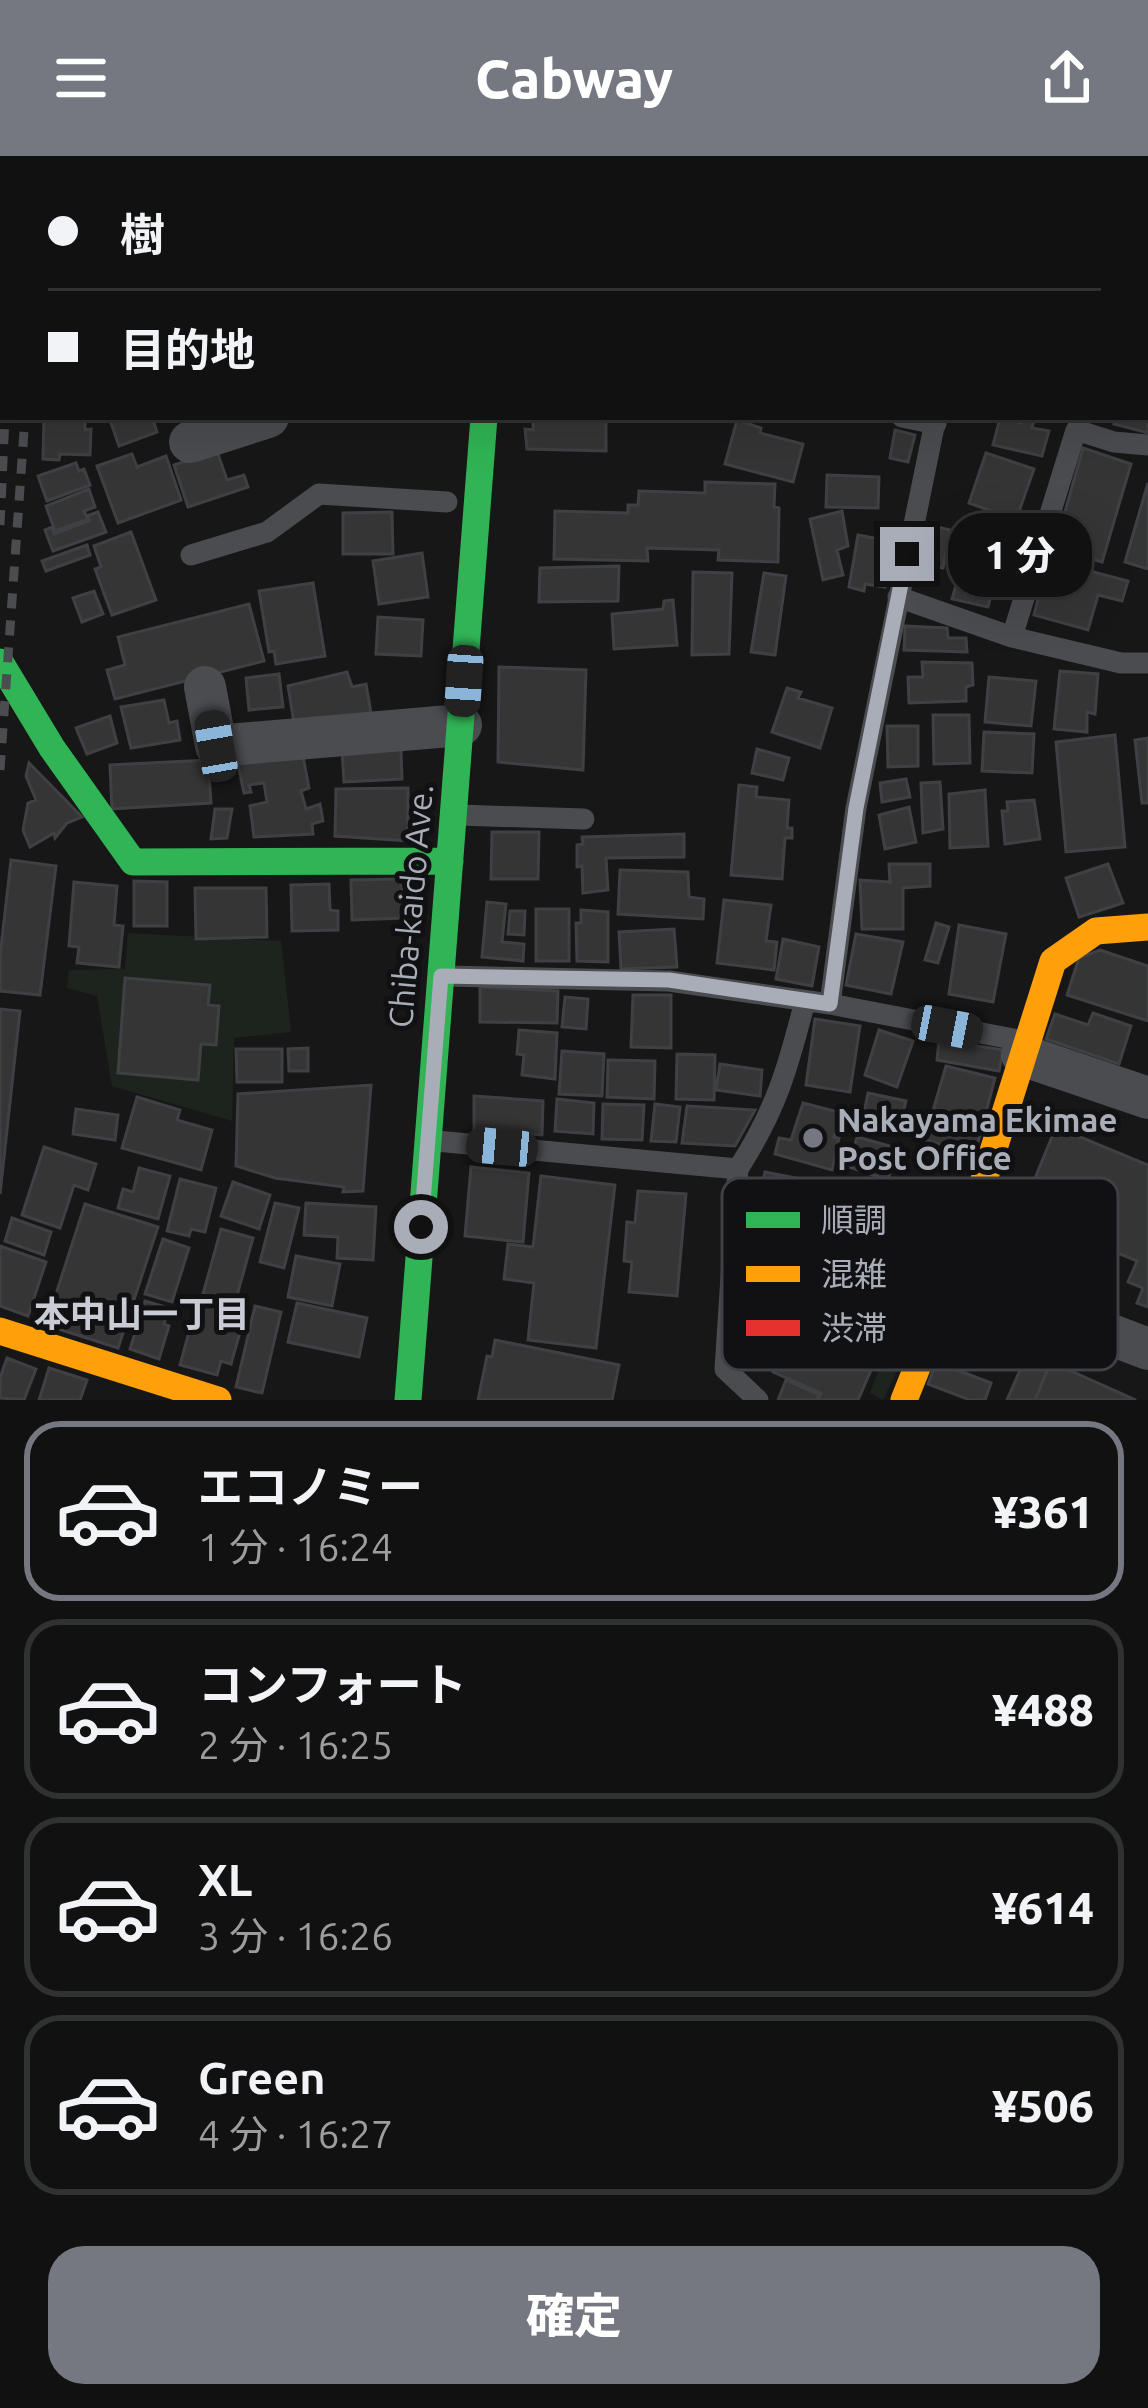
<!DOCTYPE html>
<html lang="ja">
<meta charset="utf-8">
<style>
body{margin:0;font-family:Ubuntu,"Noto Sans JP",sans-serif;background:#1e1f1f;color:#f1f3f6;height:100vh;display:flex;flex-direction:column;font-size:45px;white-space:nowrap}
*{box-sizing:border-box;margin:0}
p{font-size:39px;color:#9c9d9f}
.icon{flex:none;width:66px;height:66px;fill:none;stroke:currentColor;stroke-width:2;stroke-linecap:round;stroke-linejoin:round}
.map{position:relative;height:1244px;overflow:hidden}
.side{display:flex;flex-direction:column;background:#111;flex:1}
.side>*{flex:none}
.guide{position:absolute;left:0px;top:0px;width:1149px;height:264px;box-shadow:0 12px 48px #0002,0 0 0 3px #303131;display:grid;align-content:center;height:264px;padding:0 48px;background:#111}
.end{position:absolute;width:54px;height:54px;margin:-27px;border:15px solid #a8adb8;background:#111;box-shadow:0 0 0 6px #111}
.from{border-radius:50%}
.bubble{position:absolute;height:84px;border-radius:36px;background:#111;box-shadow:0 12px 48px #0002,0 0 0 3px #303131;font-size:39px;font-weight:800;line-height:84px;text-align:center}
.car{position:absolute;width:36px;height:72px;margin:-36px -18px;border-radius:15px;box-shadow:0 0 9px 3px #0007;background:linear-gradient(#222 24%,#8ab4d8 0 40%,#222 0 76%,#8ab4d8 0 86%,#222 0)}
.guide b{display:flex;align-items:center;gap:42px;height:114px;font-size:45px}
.guide b+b{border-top:3px solid #303131}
.guide i{width:30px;height:30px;background:#f1f3f6}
ul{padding:21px 0 0;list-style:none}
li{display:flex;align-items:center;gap:36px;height:180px;margin:0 24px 18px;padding:0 24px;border:6px solid #303131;border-radius:36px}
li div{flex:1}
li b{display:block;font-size:45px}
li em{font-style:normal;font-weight:800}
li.on{border-color:#757880}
li>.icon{width:108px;height:108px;stroke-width:1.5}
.button{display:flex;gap:24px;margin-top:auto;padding:24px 48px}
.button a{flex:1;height:138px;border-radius:36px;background:#757880;color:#fff;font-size:48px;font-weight:800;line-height:138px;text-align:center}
header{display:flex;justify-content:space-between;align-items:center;height:156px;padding:0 48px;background:#757880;color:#fff;font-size:54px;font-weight:800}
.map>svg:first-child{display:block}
.green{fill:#1d241e}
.building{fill:#353536;stroke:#3f4043;stroke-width:3}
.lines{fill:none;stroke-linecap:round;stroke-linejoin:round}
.lane{stroke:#4b4c50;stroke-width:21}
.street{stroke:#4b4c50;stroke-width:42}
.fast{stroke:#30b455;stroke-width:27}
.slow{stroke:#ff9f0a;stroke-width:27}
.jam{stroke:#e5322d;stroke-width:27}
.rail{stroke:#4b4c4f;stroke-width:9;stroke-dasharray:15 12;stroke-linecap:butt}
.route{stroke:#a8adb8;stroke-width:15}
.poi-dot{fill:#757880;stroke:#111113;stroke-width:4.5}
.labels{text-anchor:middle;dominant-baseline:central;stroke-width:10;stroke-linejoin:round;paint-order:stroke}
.street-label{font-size:33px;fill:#a8adb8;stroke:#111113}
.poi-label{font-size:33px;font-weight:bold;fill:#a8adb8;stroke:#111113;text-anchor:start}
.neighbourhood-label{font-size:36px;font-weight:bold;fill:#c9ccd4;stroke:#111113}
.key{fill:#111113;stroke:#3e4045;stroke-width:3}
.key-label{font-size:33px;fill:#a8adb8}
</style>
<header><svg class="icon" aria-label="menu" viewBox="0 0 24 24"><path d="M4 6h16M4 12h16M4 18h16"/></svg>Cabway<svg class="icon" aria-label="share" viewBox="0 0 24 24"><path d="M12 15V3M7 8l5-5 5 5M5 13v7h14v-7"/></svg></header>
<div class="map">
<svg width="1148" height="1244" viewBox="0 0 1148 1244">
<rect width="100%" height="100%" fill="#171717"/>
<path class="green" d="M128,777L281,785L291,876L234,882L232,965L112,930L97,840L67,832L69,814L125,813Z
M813,1112L928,1150L883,1244L870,1237L882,1205L797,1164Z"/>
<path class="building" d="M1146,215L1148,216V277L1114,268L1116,261H1146Z
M44,261H85V274L91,273L90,299L60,298L59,304L43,303Z
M109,261H152L157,276L119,290Z
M533,261H606V295L527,293L525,273L533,274Z
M1023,261L1034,263L1032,272L1049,275L1042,300L993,289L1000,262L1021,267Z
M737,264L761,272L760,277L803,288L793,326L725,308Z
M895,274L915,279L908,306L890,302Z
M1083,292L1131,308L1102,406L1055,391Z
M217,295L227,324L244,319L248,331L188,351L174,309Z
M986,297L1034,313L1016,364L969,347Z
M132,298L137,311L166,300L181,344L118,367L97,310Z
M76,307L79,315L84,313L90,329L47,345L38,320Z
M827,319L879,321L878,352L826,351Z
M705,326L775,328L774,351L779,352L778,406L718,404L719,394L647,392L648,405L554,403L555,355L628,357V349H638L639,335L705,337Z
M1148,327V413L1125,406Z
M89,333L95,351L84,355L88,363L55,375L46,350Z
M842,355L848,390L837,394L843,419L823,424L810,363Z
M98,356L106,376L53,395L45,374L52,371L54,378L89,365L87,360Z
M392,356L393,398H343V357Z
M928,369L950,374L943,412L918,407Z
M967,370L1001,382L997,400L962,389Z
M131,376L156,444L112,459L95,413L101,411L94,390Z
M858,379L884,384L882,398L891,400L885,431L865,428L864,435L849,431Z
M87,389L90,399L46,415L42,405Z
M422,397L428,441L379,448L373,405Z
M955,399L998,411L988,451L952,443L958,422L950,417Z
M1048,404L1128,425L1122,445L1098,439L1088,474L1034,459Z
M619,410L618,445L539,446L540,412Z
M693,416L732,417L729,498L692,499Z
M764,417L786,420L775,499L751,496Z
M313,427L325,500L276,508L274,495L269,496L259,435Z
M94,435L103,458L82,466L73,442Z
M673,444L677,489L614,493L612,458L663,453L664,445Z
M249,448L264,505L115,543L107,514L125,509L118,481Z
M378,461L423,464L421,500L376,498Z
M905,470L947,472L948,482H966L967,496L904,494Z
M922,506L972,507L973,529L966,531V545L909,547L908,521H923Z
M499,511L586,514L583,614L498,606Z
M1060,515L1098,518L1095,558L1087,556V576L1054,573Z
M347,516L352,531L366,528L371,557L294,567L288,530Z
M279,518L283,551L249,554L246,522Z
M989,521L1036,525L1031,570L985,566Z
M787,532L801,536L798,542L832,552L820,592L772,576Z
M164,544L169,567L177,565L180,584L131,592L121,551Z
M933,559H969L970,607L934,608Z
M110,560L117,587L87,598L76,572Z
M887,570H918V610L888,611Z
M984,576L1034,578L1032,617L982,615Z
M1115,579L1125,691L1066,696L1056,586Z
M1148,582V647H1142L1135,584Z
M401,593L402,623L344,626L342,594Z
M757,593L789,602L783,624L752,617Z
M302,595L309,632L301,635L306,653L320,648L323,665L312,668L313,678L254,681L250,650L267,646L264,627L249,629L251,636L244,637L237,604Z
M208,604L211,647L112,653L110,609Z
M29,607L82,661L67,667L55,682L54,677L30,691L23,674L28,647L36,644L26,620Z
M906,623L910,641L882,646L880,627Z
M940,626L943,673L923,677L921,627Z
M739,629L757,631L756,641L789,644L787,672H792V682H785L782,723L731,719Z
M408,632V685L335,680L336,633Z
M985,634L988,690L950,692L949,638Z
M1034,644L1040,683L1005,688L1002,655H1008L1007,646Z
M909,651L916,686L885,693L879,659Z
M215,653H232L227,682L211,683Z
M492,676H539L538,723H491Z
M684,678V701L606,702L608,734L583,737L582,710L577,711V689L583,688L582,681Z
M11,704L56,710L40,839L0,835V800Z
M889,708H930V730L903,732V773H862L860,724L890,726Z
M1108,708L1123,747L1079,761L1066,722Z
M620,714L688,716L689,741L704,743L703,763L618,758Z
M402,723L403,762L352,764L351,724Z
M134,725L167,726V770H134Z
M74,726L117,730L114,769L123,770L119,811L77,807L79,791L69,790Z
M329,728L330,754L338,755V774L292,775L291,729Z
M195,732H266L267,781L196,783Z
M724,744L771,749L766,785L777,786L774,814L717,807Z
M487,746L506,748L502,786L524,788L523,805L482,801Z
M536,753H569V805H536Z
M581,754L608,756V806L577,805L576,767H581Z
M510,755H525L524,779L508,778Z
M936,767L949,771L938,807L925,804Z
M959,769L1006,778L993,846L949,838Z
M674,773L677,811L621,813L619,776Z
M856,778L903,786L891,838L846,829Z
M783,783L819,791L812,830L776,823Z
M1100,794L1148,810V865L1067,839L1079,802Z
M125,822L210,829L208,849L219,850L216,889L201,888L198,924L118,917Z
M480,831L558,835L557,867L480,866Z
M633,839H671V892L631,891Z
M565,841L588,843L586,873L562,871Z
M0,853L20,855L0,1038Z
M1093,857L1131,870L1119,908L1046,883L1055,858L1088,869Z
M815,863L860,870L850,936L806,929Z
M519,874L557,877L555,923L522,919L524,899L517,898Z
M879,874L913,885L897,931L865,919Z
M939,884L1003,894L999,915L937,904Z
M308,892V915H289L288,893Z
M236,893H282V926H237Z
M562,895L604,898L602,940L559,938Z
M677,898L715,899L714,944L676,943Z
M608,904L655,905L654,943L607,941Z
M720,908L762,914L760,940L716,934Z
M946,910L995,922L975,998L925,984L930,968L923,966L925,956L932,958Z
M371,929L363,1035L343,1036L344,1031L275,1022L236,1010L238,938Z
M868,937L906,945L898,977L862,967Z
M474,940L543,945L542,979L474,974Z
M137,941L180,954L177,964L212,974L201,1014L122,992Z
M557,943L594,947L593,978L555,975Z
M803,947L842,957L834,981L839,982L832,1014L775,998L779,982L791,984Z
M603,948L644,949L642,984L602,983Z
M655,948L680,951L676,986L651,985Z
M687,950L755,954L735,990L682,987Z
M76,953L118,959L115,984L73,978Z
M1056,971L1148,1009V1151L1137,1147L1143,1132L1128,1126L1137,1105L1104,1091L1095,1111L1078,1104L1085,1087L1080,1085L1075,1097L1060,1090L1065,1078L1020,1059Z
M857,981L897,992L888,1024L849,1011Z
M44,991L96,1008L88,1034L74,1029L60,1072L22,1059Z
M471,1011L529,1017L523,1086L465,1080Z
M139,1012L170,1020L158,1063L118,1052L123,1033L133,1036Z
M765,1016L816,1026L810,1057L758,1049Z
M541,1020L615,1029L596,1192L528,1184L534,1127L504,1123L508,1088L533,1091Z
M180,1023L216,1032L205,1076L191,1073L189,1080L167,1075Z
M233,1026L270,1039L259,1073L221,1060Z
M638,1035L686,1038L677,1140L629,1136L632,1106L624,1105L627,1066L635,1067Z
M275,1047L299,1052L284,1112L260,1106Z
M306,1047L376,1051L373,1104L337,1102L338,1081L304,1079Z
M85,1048L158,1071L118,1192L46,1169Z
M12,1062L51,1076L44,1099L5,1085Z
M221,1073L253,1082L235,1147L203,1138Z
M163,1083L189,1092L172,1146L145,1138Z
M0,1090L46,1106L28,1160L0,1150Z
M296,1100L340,1108L332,1150L288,1141Z
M145,1145L169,1152L164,1168L169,1170L159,1203L130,1193Z
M197,1147L234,1157L231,1166L242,1169L231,1208L221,1205L217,1219L180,1209Z
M297,1147L367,1162L359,1201L288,1186Z
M255,1150L281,1156L262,1237L236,1231Z
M792,1174L872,1212L858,1244H818L821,1237L773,1216Z
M495,1184L619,1209L612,1244H478L487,1200L492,1201Z
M1028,1196L1051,1206L1035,1244H1007Z
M7,1202L36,1213L24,1244L0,1242V1222Z
M936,1206L991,1227L985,1244H970L928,1228Z
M1051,1206L1136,1244H1035Z
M49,1212L87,1224L80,1244H39Z
M786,1224L819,1239L816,1244H778Z"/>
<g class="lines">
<path class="lane" d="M129,3L130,0
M238,3L242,0
M856,3V0
M902,261L936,268
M191,399L267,376L319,338L447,346
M898,441L1012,481L1076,274L1114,286L1148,289
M1012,481L1121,507H1148
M458,659L584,663
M447,820L669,825L830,848L1023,885
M830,848L856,652L936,261
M436,985L738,1013C776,954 788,912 805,845
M738,1013L725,1213L758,1244"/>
<path class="street" d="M582,0L596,3
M1146,109L1148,110
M190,286L268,261
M205,531L216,590L461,569
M1022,899L1148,942
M954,1119L1148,1193"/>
<path class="fast" d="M0,506L52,592L133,706L450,705
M408,1244L484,261"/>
<path class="slow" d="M0,1175L218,1244
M904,1244L954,1119L1053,805L1096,775L1148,771"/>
<path class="jam" d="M501,0V3"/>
<path class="rail" d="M20,0V3
M0,24L3,86
M0,369L5,261
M0,614L25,261"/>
</g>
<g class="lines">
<path class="route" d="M421,1071L441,820L669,824L830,848L856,652L907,398"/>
</g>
<circle class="poi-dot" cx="813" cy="982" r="12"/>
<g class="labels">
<g class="street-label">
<text transform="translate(410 750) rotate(-85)">Chiba-kaido Ave.</text>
</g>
<g class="poi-label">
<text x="837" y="963">Nakayama Ekimae<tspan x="837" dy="38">Post Office</tspan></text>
</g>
<g class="neighbourhood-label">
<text x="142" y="1157">本中山一丁目</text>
</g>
</g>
<rect x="722" y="1022" width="396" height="192" rx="18" class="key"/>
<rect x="746" y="1056" width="54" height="16" fill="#30b455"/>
<rect x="746" y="1110" width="54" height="16" fill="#ff9f0a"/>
<rect x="746" y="1164" width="54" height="16" fill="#e5322d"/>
<g class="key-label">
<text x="821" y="1076">順調</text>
<text x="821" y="1130">混雑</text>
<text x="821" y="1184">渋滞</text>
</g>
</svg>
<i class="end from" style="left:421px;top:1071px"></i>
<i class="end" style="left:907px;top:398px"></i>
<div class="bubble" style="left:948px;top:357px;width:144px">1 分</div>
<i class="car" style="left:464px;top:525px;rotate:184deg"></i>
<i class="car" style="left:216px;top:590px;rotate:350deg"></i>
<i class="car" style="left:947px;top:871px;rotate:101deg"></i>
<i class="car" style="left:502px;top:991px;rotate:275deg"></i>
<div class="guide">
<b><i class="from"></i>樹</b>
<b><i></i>目的地</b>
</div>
</div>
<section class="side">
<ul>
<li class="on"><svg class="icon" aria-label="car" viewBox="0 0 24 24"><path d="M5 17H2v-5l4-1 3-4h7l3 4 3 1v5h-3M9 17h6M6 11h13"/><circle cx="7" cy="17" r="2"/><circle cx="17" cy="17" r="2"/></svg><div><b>エコノミー</b><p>1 分 · 16:24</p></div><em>¥361</em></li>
<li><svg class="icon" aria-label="car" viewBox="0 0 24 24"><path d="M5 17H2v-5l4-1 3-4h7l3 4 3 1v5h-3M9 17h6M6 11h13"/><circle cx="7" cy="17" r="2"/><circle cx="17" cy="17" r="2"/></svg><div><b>コンフォート</b><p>2 分 · 16:25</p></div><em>¥488</em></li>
<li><svg class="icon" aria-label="car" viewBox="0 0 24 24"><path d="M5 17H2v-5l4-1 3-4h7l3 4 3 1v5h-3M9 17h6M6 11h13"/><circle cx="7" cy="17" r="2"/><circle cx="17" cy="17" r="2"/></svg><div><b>XL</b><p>3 分 · 16:26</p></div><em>¥614</em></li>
<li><svg class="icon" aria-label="car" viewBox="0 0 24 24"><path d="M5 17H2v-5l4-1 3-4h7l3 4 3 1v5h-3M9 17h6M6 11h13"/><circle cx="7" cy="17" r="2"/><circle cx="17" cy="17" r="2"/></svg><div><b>Green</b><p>4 分 · 16:27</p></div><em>¥506</em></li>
</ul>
<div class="button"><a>確定</a></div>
</section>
